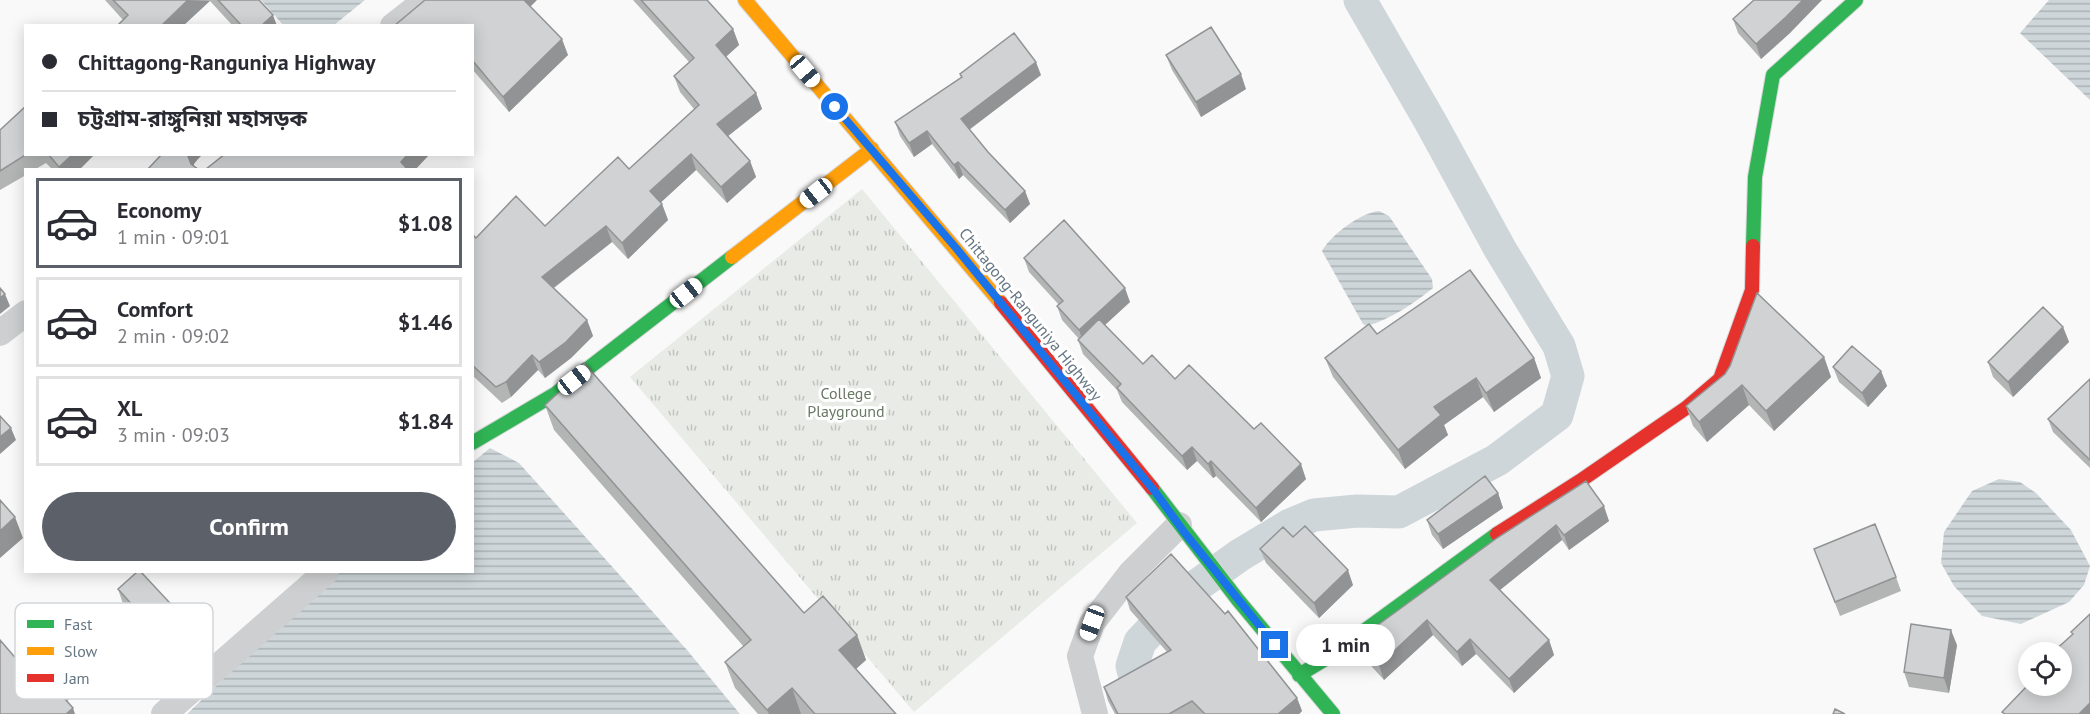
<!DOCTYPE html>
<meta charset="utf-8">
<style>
body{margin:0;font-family:"PT Sans","Noto Sans Bengali",sans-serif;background:#f2f2f3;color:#2b2b33;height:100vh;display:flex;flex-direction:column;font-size:22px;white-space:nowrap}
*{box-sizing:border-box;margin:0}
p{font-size:20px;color:#7c7c81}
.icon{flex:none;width:33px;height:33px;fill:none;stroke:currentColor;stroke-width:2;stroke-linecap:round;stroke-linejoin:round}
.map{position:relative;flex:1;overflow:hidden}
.sheet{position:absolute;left:24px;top:168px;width:450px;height:405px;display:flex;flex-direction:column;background:#fff;border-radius:0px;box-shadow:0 3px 15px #0003}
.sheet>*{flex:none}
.guide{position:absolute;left:24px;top:24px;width:450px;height:132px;border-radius:0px;box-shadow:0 3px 15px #0003;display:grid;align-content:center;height:132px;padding:0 18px;background:#fff}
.buttons{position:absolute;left:2018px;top:642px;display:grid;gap:12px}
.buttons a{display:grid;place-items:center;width:54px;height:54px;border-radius:50%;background:#fff;box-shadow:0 3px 15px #0003;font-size:30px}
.end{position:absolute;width:27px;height:27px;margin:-14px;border:8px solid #1a73e8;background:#fff;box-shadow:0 0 0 3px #fff}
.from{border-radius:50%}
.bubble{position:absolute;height:42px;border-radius:21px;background:#fff;box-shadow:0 3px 15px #0003;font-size:20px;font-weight:700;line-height:42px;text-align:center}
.car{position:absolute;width:18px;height:36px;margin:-18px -9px;border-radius:8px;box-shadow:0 0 4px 2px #0007;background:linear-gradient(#fff 24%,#345 0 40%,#fff 0 76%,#345 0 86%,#fff 0)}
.guide b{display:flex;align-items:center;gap:21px;height:57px;font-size:22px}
.guide b+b{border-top:2px solid #e1e1e2}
.guide i{width:15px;height:15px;background:#2b2b33}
ul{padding:10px 0 0;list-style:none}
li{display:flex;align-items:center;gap:18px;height:90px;margin:0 12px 9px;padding:0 6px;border:3px solid #e1e1e2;border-radius:0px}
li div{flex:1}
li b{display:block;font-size:22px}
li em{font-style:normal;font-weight:700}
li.on{border-color:#5c6169}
li>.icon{width:54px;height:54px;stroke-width:1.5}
.button{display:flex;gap:12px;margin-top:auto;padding:12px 18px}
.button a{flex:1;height:69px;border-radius:36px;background:#5c6169;color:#fff;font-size:24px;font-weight:700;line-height:69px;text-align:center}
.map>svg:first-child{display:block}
.park{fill:url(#park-tufts)}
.water{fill:url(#water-rules)}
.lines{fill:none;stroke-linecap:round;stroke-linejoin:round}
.canal{stroke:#ced6d9;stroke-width:33}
.fast-casing{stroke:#d5d6d7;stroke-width:16}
.slow-casing{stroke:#d5d6d7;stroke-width:16}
.jam-casing{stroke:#d5d6d7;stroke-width:16}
.street{stroke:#cecfd0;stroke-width:26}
.fast{stroke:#30b455;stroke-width:14}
.slow{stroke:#ff9f0a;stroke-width:14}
.jam{stroke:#e5322d;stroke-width:14}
.wall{fill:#b3b5b5}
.shaded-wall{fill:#929394}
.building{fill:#d0d2d3;stroke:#929394;stroke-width:1.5}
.route{stroke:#1a73e8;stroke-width:8}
.labels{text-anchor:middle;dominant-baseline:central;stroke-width:6;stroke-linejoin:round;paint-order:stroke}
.street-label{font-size:16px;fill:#657683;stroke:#fff}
.park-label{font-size:16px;fill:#687a64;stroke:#fff}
.key{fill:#fff;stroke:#d1d6da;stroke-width:1.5}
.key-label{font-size:16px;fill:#657683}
</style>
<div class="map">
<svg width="2090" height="714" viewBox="0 0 2090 714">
<defs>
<pattern id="park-tufts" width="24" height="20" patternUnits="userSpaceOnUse" patternTransform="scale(1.5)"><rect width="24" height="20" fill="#e8ebe6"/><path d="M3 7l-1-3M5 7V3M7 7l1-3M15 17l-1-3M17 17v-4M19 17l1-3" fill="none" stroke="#c0c3c0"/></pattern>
<pattern id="water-rules" width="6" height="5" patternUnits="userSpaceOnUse" patternTransform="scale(1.5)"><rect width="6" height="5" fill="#ced6d9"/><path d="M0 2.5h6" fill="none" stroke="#abb2b5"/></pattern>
</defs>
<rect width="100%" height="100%" fill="#f9f9f9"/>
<path class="park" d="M862,189L1137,523L914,712L630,377Z"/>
<path class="water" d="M261,0H365L334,25L284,26Z
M2049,0H2090V100L2020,33Z
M1379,211L1389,216L1432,279L1433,288C1413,304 1391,319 1367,326L1363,324L1322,251C1331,235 1360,213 1379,211Z
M490,448L519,463L687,650L740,714H187L304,601L340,572H472L473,462Z
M1999,479L2020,482L2036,493L2071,530L2090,566L2084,585L2069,602L2021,624L1982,616L1954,586L1941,563L1944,532L1972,491Z"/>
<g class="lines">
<path class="canal" d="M1145,714L1132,666L1140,642L1185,594L1240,555L1290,525L1314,515L1357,511L1399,512L1497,460L1557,415L1568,376L1559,346L1500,249L1430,121L1360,0"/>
<g class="fast-casing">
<path id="fast" d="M1753,246L1755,177L1773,75L1856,0
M472,443L555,394L732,257
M1152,488L1238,600L1333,714
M1299,675L1327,658L1497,534"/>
</g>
<g class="slow-casing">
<path id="slow" d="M745,0L1001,303
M732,257L872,149"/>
</g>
<g class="jam-casing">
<path id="jam" d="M1001,303L1152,488
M1497,534L1580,481L1686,408L1720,379L1752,290L1753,246"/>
</g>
<path class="street" d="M393,26L426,0
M0,333L26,313
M164,714L326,572
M1095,714L1080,656L1092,623L1131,573L1179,525"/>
<use href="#fast" class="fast"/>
<use href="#slow" class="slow"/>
<use href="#jam" class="jam"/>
</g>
<path class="wall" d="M105,0H259L277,26H233L210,1L123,20Z
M633,0H707L733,29L739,45L726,57L756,93L762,109L728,136L750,161L756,177L727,203L696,170L661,202L662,204L668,220L628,259L612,242L554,288L587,320L593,336L571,358L545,378L538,370L511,397L502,403L472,375V234L476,238L545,226L629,169L694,109L680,92L674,76L689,62Z
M530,7L568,55L509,112L472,69V26Z
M1733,19L1791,32L1761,59L1738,33Z
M1166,55L1246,89L1201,117L1172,70Z
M960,74L1041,75L969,130L988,152L1025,191L1030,204L1010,223L963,175L959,179L932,144L914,157L900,136L895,122L961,77Z
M0,130L26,154H95L79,170H53L46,163L34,170H26V175L0,190Z
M1024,258L1130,302L1105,325L1143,364L1175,379L1254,429L1306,479L1261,522L1216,476L1213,478L1197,461L1187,470L1122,402L1117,390L1083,354L1078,340L1079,339L1062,320L1057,306L1059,305L1029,272Z
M2063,327L2069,342L2013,397L1993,377L1988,362Z
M1377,334L1534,358L1541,378L1494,412L1483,397L1444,425L1448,435L1405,469L1333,377L1325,358Z
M1824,357L1831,377L1774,431L1749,405L1707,442L1693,426L1686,406Z
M1833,367L1881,371L1887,386L1868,407L1839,382Z
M563,379L804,613L857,635L866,660L856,669L896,714H758L735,688L725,662L744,647L554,430L545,405L565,387Z
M2090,379V468L2053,432L2048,419Z
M1586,481L1609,521L1569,550L1562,540L1500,590L1549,640L1554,655L1514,693L1476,654L1462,666L1433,635L1384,680L1362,656L1356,641Z
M1498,493L1503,508L1443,549L1432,535L1427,520Z
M1260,549L1353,585L1319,618L1266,563Z
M1814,549L1896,577L1901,591L1840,616Z
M118,589L181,615L186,630L164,650L123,604Z
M1126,597L1297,698L1302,711L1299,714H1115L1108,701L1104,687L1167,652L1130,610Z
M1957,645L1949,693L1909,687L1904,672Z"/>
<path class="shaded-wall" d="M188,0L210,1L183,26H161Z
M521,0H537L525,12Z
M1803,0H1822L1791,32L1761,59L1756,44Z
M273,15L277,26H261Z
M733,29L739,45L722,60L716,45Z
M562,39L568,55L509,112L503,97Z
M1036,62L1041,75L966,132L961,119Z
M1241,74L1246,89L1201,117L1196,102Z
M756,93L762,109L723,140L717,124Z
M927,131L932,144L914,157L909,143Z
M73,154H95L79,170H60L59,167Z
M188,154H203L198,159L194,164V170L188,156Z
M408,154H430L415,170H403L401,162Z
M691,154L696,170L656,207L650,191Z
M750,161L756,177L727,203L721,187Z
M958,162L963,175L959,179L954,165Z
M1025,191L1030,204L1010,223L1005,210Z
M662,204L668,220L628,259L622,243Z
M606,226L612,242L548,292L542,277Z
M1125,288L1130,302L1084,344L1079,330Z
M5,294L10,306L0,314V298Z
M587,320L593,336L571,358L545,378L539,362Z
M2063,327L2069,342L2013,397L2008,382Z
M532,355L538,370L511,397L506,382Z
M1824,357L1831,377L1774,431L1766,411Z
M1534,358L1541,378L1494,412L1486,393Z
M1881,371L1887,386L1868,407L1862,393Z
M1476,378L1483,397L1444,425L1448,435L1405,469L1398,450L1434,407Z
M1742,385L1749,405L1707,442L1699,422Z
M11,428L16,440L0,454V437Z
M1192,447L1197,461L1187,470L1182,456Z
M1211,461L1216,476L1213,478L1208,464Z
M1301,464L1306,479L1261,522L1256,508Z
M1498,493L1503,508L1443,549L1438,534Z
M1604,506L1609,521L1569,550L1564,535Z
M15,517L23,538L0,558V531Z
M1556,525L1562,540L1495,594L1490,580Z
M1348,570L1353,585L1319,618L1314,603Z
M181,615L186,630L164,650L159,635Z
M1427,620L1433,635L1384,680L1379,665Z
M1951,630L1957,645L1949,693L1944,678Z
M857,635L866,660L849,675L839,650Z
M1470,639L1476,654L1462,666L1457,652Z
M1549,640L1554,655L1514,693L1509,679Z
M79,668L85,684L62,706L56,689Z
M792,688L801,714H769L767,710Z
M1297,698L1302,711L1299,714H1278Z
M2090,703V714H2079Z
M73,708L75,714H66Z"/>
<path class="building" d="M113,0H188L161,26H117L128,15Z
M218,0H259L273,15L261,26H242Z
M425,0H524L562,39L503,97L472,60V26H394Z
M641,0H707L733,29L716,45L756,93L717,124L750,161L721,187L691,154L650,191L662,204L622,243L606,226L542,277L587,320L566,342L539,362L532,355L506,382L496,387L472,365V234L476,238L516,196L545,226L618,157L629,169L699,105L674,76L694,58Z
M1754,0H1803L1786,17L1756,44L1733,19Z
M1211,27L1241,74L1196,102L1166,55Z
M1014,33L1036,62L961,119L988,152L1025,191L1005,210L958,162L954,165L927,131L909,143L895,122L962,77L960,74Z
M26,106V154H27L0,171V130Z
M48,154H73L59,167Z
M162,154H188V156L191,164L198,169H206L225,154H408L401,162L408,170H147Z
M1064,220L1125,288L1079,330L1057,306L1063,301L1024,258Z
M1470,270L1534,358L1486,393L1476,378L1434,407L1441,415L1398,450L1325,358L1369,324L1377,334Z
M0,288L5,294L0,298Z
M1757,293L1824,357L1766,411L1742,385L1699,422L1686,406L1725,374L1730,366Z
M2043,307L2063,327L2008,382L1988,362Z
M1099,319L1143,364L1152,355L1175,379L1189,365L1254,429L1261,423L1301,464L1256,508L1211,461L1208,464L1192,447L1182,456L1117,388L1121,384L1078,340Z
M1852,346L1881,371L1862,393L1833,367Z
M584,363L804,613L823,596L857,635L839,650L896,714H815L792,688L767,710L725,662L751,640L545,405L568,384L563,379Z
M2090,379V460L2048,419Z
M0,416L11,428L0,437Z
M1485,476L1498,493L1438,534L1427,520Z
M1586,481L1604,506L1564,535L1556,525L1490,580L1549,640L1509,679L1470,639L1457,652L1427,620L1379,665L1356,641L1497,538Z
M0,500L15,517L0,531Z
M1875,524L1896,577L1835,602L1814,549Z
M1305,526L1348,570L1314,603L1260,549L1283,527L1293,537Z
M1171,554L1225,614L1228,611L1297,698L1278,714H1205L1192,701L1169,714H1118L1104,687L1171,650L1126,597Z
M137,572H141L181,615L159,635L118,589Z
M2090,614V703L2079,714H2005L2002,712L2028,685L2061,686V652H2053L2073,634L2071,632Z
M1911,624L1951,630L1944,678L1904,672Z
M0,640L25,669L55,641L79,668L56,689L73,708L66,714H0Z
M1835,709L1845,714H1833Z"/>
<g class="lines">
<path class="route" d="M835,107L956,248L1156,493L1184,532L1275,645"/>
</g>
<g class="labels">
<g class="street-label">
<text transform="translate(1031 314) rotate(51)">Chittagong-Ranguniya Highway</text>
</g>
<g class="park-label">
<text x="846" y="393">College<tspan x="846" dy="18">Playground</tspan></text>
</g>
</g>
<rect x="15" y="603" width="198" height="96" rx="9" class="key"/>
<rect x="27" y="620" width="27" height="8" fill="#30b455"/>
<rect x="27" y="647" width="27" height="8" fill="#ff9f0a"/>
<rect x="27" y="674" width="27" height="8" fill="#e5322d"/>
<g class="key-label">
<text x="64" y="630">Fast</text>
<text x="64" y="657">Slow</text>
<text x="64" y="684">Jam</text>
</g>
</svg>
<div class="buttons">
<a><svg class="icon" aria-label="locate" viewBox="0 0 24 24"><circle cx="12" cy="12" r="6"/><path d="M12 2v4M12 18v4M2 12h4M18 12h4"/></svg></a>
</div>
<i class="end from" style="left:835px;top:107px"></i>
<i class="end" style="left:1275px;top:645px"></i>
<div class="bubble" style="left:1296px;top:624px;width:99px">1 min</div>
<i class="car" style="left:805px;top:71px;rotate:140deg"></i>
<i class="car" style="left:816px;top:193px;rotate:232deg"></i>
<i class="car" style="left:686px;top:293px;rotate:52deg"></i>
<i class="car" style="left:574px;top:380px;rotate:52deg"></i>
<i class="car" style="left:1092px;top:623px;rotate:200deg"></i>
<div class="guide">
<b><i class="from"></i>Chittagong-Ranguniya Highway</b>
<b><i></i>চট্টগ্রাম-রাঙ্গুনিয়া মহাসড়ক</b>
</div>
<section class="sheet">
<ul>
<li class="on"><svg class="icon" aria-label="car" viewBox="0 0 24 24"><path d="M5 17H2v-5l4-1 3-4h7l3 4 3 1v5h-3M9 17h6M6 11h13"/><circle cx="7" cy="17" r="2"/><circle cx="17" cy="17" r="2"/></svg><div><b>Economy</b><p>1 min · 09:01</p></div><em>$1.08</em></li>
<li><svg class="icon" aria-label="car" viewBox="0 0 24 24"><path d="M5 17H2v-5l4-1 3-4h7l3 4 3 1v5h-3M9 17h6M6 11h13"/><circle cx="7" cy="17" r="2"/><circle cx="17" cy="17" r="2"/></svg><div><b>Comfort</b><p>2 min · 09:02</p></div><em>$1.46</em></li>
<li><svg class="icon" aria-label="car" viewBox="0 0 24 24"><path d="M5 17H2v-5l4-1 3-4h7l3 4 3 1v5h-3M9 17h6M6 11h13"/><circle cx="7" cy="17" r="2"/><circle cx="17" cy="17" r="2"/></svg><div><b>XL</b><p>3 min · 09:03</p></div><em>$1.84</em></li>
</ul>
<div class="button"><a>Confirm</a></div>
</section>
</div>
